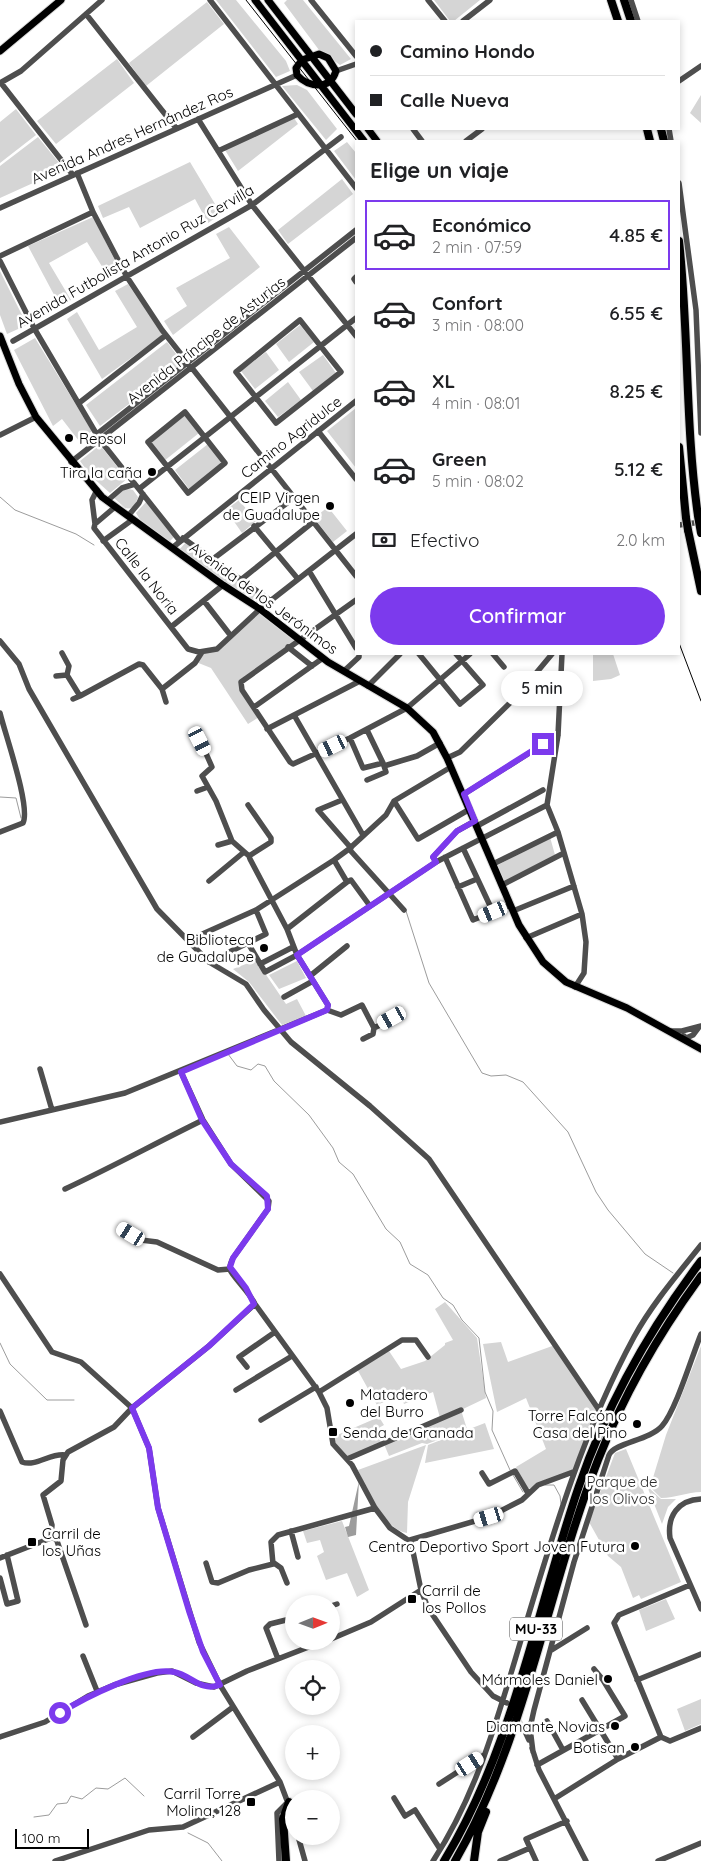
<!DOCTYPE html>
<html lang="es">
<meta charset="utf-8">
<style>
body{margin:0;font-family:Quicksand,sans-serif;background:#f2f2f2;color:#202124;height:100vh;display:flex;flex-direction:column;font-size:19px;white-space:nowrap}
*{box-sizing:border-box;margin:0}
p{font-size:16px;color:#757577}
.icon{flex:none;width:28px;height:28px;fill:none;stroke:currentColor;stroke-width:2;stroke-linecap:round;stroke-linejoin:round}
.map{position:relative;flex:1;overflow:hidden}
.side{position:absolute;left:355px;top:140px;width:325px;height:515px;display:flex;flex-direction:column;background:#fff;border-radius:0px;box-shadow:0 2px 8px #0003}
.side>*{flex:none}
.hud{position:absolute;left:355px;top:20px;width:325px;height:110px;border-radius:0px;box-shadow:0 2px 8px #0003;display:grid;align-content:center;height:110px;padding:0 15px;background:#fff}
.needle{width:32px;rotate:89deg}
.controls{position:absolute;left:285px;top:1595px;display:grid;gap:10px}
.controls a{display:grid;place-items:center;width:55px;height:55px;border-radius:50%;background:#fff;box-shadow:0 2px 8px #0003;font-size:25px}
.scale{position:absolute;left:15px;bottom:12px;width:74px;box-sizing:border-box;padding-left:5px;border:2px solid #000;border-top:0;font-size:14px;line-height:18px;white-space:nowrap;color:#000;-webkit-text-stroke:4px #fff;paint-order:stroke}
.end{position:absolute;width:22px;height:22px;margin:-11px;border:6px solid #7c3aed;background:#fff;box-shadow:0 0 0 2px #fff}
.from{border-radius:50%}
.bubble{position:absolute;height:35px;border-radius:18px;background:#fff;box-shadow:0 2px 8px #0003;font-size:16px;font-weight:600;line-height:35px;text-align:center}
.car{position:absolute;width:15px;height:30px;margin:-15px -8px;border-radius:6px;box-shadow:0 0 4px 1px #0007;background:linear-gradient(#fff 24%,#345 0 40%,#fff 0 76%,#345 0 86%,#fff 0)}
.hud b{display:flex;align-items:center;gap:18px;height:48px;font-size:19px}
.hud b+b{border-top:1px solid #e0e0e0}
.hud i{width:12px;height:12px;background:#202124}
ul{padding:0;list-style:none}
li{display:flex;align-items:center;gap:15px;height:70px;margin:0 10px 8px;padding:0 5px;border:2px solid transparent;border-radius:0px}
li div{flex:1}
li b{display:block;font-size:19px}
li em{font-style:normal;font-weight:600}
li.active{border-color:#7c3aed}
li>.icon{width:45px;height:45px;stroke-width:1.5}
h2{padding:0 15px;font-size:22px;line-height:60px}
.pay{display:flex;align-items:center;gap:12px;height:55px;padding:0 15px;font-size:19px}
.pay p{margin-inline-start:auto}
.button{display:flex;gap:10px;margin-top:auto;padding:10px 15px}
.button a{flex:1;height:58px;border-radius:30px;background:#7c3aed;color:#fff;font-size:20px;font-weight:600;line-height:58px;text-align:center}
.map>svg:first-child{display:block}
.green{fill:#d5d5d5}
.water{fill:#9c9c9c}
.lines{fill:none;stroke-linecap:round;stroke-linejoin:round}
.stream{stroke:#9c9c9c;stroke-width:1}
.minor-tunnel{stroke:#d9d9d9;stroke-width:5.5;stroke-dasharray:5.5 3;stroke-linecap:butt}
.major-casing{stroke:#dbdbdb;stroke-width:9}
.highway-casing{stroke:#dbdbdb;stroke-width:10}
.minor{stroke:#4e4e4e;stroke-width:5.5}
.major{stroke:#000;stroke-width:7}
.highway{stroke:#000;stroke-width:8}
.tram{stroke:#000;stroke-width:1}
.highway-bridge-casing{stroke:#dbdbdb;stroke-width:10;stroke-linecap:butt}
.highway-bridge{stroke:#000;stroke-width:8}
.route{stroke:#7c3aed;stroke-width:6}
.poi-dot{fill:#000;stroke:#fff;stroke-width:2}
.labels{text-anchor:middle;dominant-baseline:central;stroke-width:5;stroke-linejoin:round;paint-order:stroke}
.shield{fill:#fff;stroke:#4c4c4c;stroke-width:1}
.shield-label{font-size:14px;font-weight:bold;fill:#000}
.street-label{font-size:15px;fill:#000;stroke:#fff}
.poi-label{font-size:15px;fill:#000;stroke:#fff;text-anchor:end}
.park-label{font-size:15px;fill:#2c2c2c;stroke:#fff}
</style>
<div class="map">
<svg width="701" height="1861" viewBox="0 0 701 1861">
<rect width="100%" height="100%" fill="#fff"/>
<path class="green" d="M216,0H236L286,61L290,71L276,77Z
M287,0H303L351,59L340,65L319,50L284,3Z
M434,0H480L454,21H450Z
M207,2L224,24L146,86L129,63Z
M117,59L134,83L56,144L37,121Z
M297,85L307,90L337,129L326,140L282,86Z
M701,95V123L690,113Z
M16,109L36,135L0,163V122Z
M294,118L298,124L238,171L225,150Z
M38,137L64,169L0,198V166Z
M347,142L356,153V180L334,151Z
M190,162L221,214L208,223L195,199L140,228L129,207L103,218L98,206Z
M342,179L353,194L288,244L278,230Z
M93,217L121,272L109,278L87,242L49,263L71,300L60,306L28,246Z
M229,227L260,267L173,335L164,321L187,306L176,288L230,258L216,234Z
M0,271L27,325L7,334L0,315Z
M128,284L163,335L102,379L67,319L77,312L99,350L137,327L115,291Z
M300,325L314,342L289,362L276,344Z
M35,338L92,431L79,441L62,419L53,426L14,350Z
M167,342L183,363L100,426L86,405Z
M266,352L279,370L255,389L241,371Z
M323,355L336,373L313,391L299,372Z
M288,382L301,400L278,417L265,401Z
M356,408V468L327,431Z
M185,415L199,433L164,461L150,442Z
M208,444L223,462L189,489L175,470Z
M100,445L127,479L110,493L91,476L80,461Z
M125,488L133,490L138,497C136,504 133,510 125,508L114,498Z
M239,500L256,521L242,533L226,510Z
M146,502L174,537L169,542L142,523L136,513Z
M328,507L347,531L333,542L314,518Z
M187,541L266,596L255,608L179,550Z
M260,609L299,639L241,684L259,717L248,724L211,668L196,662L202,652L217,649Z
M593,654H613L620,675L611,679L593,681Z
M550,837L555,855L501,883L494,867Z
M256,960L286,1004L297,999L306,1016L282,1025L249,982L233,969Z
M297,961L306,978L279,989L269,975Z
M445,1302L477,1338L486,1398L461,1410L467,1429L427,1444L422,1443L389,1456L384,1444L440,1418L433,1392L404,1404L400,1395L377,1405L357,1369L389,1351L401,1369L425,1361L445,1345V1343L453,1340L435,1309Z
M501,1342L508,1362L555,1345L599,1410L573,1472L528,1489L516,1467L546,1449L526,1398L497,1412L483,1344Z
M701,1346V1492C687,1492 676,1498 661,1498L648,1485L652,1481L666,1435Z
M379,1417L384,1425L375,1430L382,1444L348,1458L333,1444L335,1436Z
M485,1423L494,1449L425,1463L428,1445Z
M426,1445L408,1502L407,1533C384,1530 367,1489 358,1470Z
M626,1449L681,1582L641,1599L639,1595L633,1598L621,1567L608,1556L589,1522L615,1453Z
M647,1486L661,1499H676L668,1507L662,1524Z
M342,1521L369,1590L357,1597L347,1573L326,1580L317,1556L324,1552L320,1540L307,1543L303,1531Z
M666,1599L675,1619L646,1631L639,1610Z
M701,1699V1724L685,1731L677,1709Z"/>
<path class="water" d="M359,1481L356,1535L348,1537L345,1527L349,1526Z"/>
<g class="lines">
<path class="stream" d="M0,497L15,510L76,534L94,545
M0,797L16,798L21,818
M406,911L429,983L482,1073L491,1076L506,1075L523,1082L568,1132L596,1192L608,1210L645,1254L673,1273
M228,1054L237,1066L251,1070L258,1064L265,1066L274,1081L309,1115L333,1148L339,1162L353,1174L386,1229L400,1242L410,1264L428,1275L443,1298L453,1305L462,1320L479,1338L485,1392L493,1411L492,1430L510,1470
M0,1343L10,1364L47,1400H74
M513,1475L523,1492
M545,1485H554L560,1496L561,1504
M34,1817L49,1815L57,1804L67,1803L71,1796L82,1799L96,1788L108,1789L125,1778L144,1796
M188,1833L208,1843L222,1861"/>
<path class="minor-tunnel" d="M510,1707L524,1729"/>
<g class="major-casing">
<path id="major" d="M255,0L364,141
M268,0L356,114
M0,51L61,0
M319,54L328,58L336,71C330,91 308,87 297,75L296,68L302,60Z
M368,129L377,141
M0,336L19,384L36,417L102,497L223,585L260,609L328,662L407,708L433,732L447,758L519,925L543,962L566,982L627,1008L701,1049"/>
</g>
<g class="highway-casing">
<path id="highway" d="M611,0L618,21
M624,0L631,21
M647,129L650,141
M661,129L664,141
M679,241C689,332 685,425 698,516
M679,447L686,518
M688,530L701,591
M286,1861L283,1819L289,1802
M444,1861C514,1746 536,1611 579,1486C607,1404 649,1330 701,1261
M455,1861C527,1736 546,1593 598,1460C624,1394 659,1333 701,1276
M474,1861L478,1832L486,1812"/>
</g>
<path class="minor" d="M210,0L356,188
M311,0L356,56
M428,0L445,21
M631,0L638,21
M86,14L176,128
M463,21L490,0
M336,71L356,64
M679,81L701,66
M0,83L21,71L102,0
M1,83L73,175
M198,119L252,205L356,336
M413,129L422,141
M669,129L671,141
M466,141L482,129
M218,151L298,114
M77,173L93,212L127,277L162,330L356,576
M679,183L696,310L701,433
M0,208L297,75
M0,256L93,212
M0,261L34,328L100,440L180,541
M356,277L354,279L356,282
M300,320L341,372L276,423L236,372Z
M13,341L252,205L341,137
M79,403L166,335
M185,412L225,463L188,493L148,442Z
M318,431L356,479
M97,434L356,230
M0,435L36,417
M71,462L356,238
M139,489L356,318
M107,501L122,488L135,484
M115,507L95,524L94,528L188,649L199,652L217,649L260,609L356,534
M128,516L139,503L143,494
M95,524L92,500L97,490
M679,525L701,522
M254,526L298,579
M183,538L271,601
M103,541L132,520
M172,548L356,401
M213,559L295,497
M309,571L356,648
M242,579L313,522
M356,600L241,682L242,690L290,762L293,764L350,738L407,708L470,654
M204,601L231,636
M171,627L223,585
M0,641L19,664L29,689L157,909L209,962L246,984L264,1010L291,1042L370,1106L429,1159L599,1410
M288,647L312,666
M62,653L69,666L67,675L80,696L139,664L143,665L162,689
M419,654L460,704L483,685L456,654
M493,654L504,667
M562,654L558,735L547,805L558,832L582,914L586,942L584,973L575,987
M344,671L359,657V654
M56,676L67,675
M368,686L400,654
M73,699L80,696
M514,699L526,696L547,680L539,671
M166,702L162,689L195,663L202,652
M254,707L323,658
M0,713C5,734 31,807 23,823L0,832
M294,715L363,835
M267,729L360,681
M350,738L363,768L383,763L367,730
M200,740L212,767L202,776L216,801L232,841L249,856
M447,758L460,752L517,696L552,654
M367,780L386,772L384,766L417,756L440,743
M197,791L208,787
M464,794L558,735
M342,800L318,810L351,848
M394,801L418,839L470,809
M477,826L543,790
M218,845L232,841
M463,848L493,912
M349,849L404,910
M445,857L473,920L510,905
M436,862L433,857L457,831L475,821
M493,864L558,832
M209,881L244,852
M347,882L351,880L370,906
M502,885L564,853
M458,887L477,879
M513,911L574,886
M287,929L347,882L334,860
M526,938L582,914
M189,940L256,910L334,860L349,849L386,815L394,801L451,767
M248,943L265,972L297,955L436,862L547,805
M209,962L266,934L256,910
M260,964L293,947
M310,976L347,946
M284,997L313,981
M327,1010L341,1015L362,1005L374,1028L394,1018
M671,1031H682L701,1026
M684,1036V1039L693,1035L699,1027
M363,1039L373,1034L374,1028
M40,1069L52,1110
M181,1072L203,1120L231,1164L269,1201L268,1209L233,1258C231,1262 229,1266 230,1270C233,1277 249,1292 255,1304L319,1392L327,1408L333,1444L352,1465L375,1508L390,1528L411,1542L421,1590L428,1608L471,1672L493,1696L507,1703
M0,1122L125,1093L327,1010L328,1005L297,955L287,929L250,859L249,856L271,842V838L248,805
M65,1189C112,1167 156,1143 203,1120
M122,1229L141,1240L157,1242L218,1270L230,1269
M0,1274L52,1352L81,1362L132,1408L149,1448L158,1508L199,1642L220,1685L280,1782L294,1819
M247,1367L239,1357L275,1332
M236,1390L292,1356
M319,1392L402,1340H416L428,1357
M0,1411L22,1462C36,1467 50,1453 65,1455
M261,1420L316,1387
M347,1459L461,1410
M482,1473L489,1484L515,1471L528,1493
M701,1499C678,1500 667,1516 670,1538L701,1609
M291,1531L298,1557
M52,1535L57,1541L86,1625
M410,1540L489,1517L522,1500L538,1485L573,1472
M0,1558L51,1538L52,1525L43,1495L61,1481L63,1460L68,1452L114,1427L132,1408L209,1346L255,1304
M206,1563L212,1582L218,1583L249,1570L273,1564L271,1542L278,1535L375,1508
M274,1563L281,1568L287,1583
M0,1578L7,1604L18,1601L7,1555
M690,1585L619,1615L614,1623L661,1737L670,1741L701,1728
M331,1606L337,1604
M331,1639L371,1622L421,1590
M550,1651L587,1628
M83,1656L97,1691
M278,1659L266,1628L270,1624L294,1618
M637,1680L701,1654
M582,1700L618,1759
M547,1721L563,1750
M0,1737L45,1722L88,1696L114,1685L157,1673L172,1671L196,1683L214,1687L247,1671L324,1641
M193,1737L233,1707
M529,1740L524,1729L529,1728L530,1724
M532,1748L539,1770L586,1861
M533,1752L530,1728L534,1710L574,1562L609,1455C614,1443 650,1440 662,1426C676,1410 692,1356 701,1334
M537,1765L625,1716L603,1680L594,1669
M439,1784L484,1755
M394,1798L405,1816L415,1810L440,1849
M554,1799L618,1759L661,1737
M298,1836L305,1861
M55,1861L149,1830L183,1827L280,1782
M279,1861L277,1813L287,1803
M433,1861C479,1791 500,1709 524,1630C554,1530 584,1429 634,1337C652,1304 678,1274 701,1245
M500,1861L530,1848
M536,1861L526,1839L567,1821
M658,1861L701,1843"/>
<use href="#major" class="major"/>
<use href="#highway" class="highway"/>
<path class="tram" d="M246,0L357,141
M679,643L701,701"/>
<g class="highway-bridge-casing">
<path id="highway-bridge" d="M698,516L701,533
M686,518L688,530"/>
</g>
<use href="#highway-bridge" class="highway-bridge"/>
</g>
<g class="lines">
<path class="route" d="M60,1713C84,1698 146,1666 174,1672C191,1675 200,1692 220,1685L203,1652L189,1611L158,1508L149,1448L132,1408L209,1346L254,1304L246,1288L230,1267L233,1258L268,1209L267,1196L231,1164L202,1120L181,1072L327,1010L328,1005L297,955L436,862L433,857L457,831L475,821L464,794L543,744"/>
</g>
<g class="poi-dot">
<circle cx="69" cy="438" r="5"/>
<circle cx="152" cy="472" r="5"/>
<circle cx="330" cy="506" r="5"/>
<circle cx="264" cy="948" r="5"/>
<circle cx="350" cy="1403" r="5"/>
<circle cx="637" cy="1424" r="5"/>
<rect x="328" y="1427" width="10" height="10" rx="2.5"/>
<rect x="27" y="1537" width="10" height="10" rx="2.5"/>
<circle cx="635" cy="1546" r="5"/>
<rect x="407" y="1594" width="10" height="10" rx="2.5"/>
<circle cx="608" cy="1679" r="5"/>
<circle cx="615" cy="1726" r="5"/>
<circle cx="635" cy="1747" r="5"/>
<rect x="246" y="1797" width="10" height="10" rx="2.5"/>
</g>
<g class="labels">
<rect class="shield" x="510" y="1617.5" width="52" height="23" rx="4"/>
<g class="shield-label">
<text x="536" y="1629">MU-33</text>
</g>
<g class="street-label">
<text transform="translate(132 135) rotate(-24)">Avenida Andres Hernández Ros</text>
<text transform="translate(135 256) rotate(-30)">Avenida Futbolista Antonio Ruz Cervilla</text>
<text transform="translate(206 340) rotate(-38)">Avenida Príncipe de Asturias</text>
<text transform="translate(291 437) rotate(-38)">Camino Agridulce</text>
<text transform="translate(147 576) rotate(52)">Calle la Noria</text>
<text transform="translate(264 598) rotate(36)">Avenida de los Jerónimos</text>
</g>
<g class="poi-label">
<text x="79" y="438" text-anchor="start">Repsol</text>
<text x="142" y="472">Tira la caña</text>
<text x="320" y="497">CEIP Virgen<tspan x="320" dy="17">de Guadalupe</tspan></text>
<text x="254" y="939">Biblioteca<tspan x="254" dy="17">de Guadalupe</tspan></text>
<text x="360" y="1394" text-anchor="start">Matadero<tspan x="360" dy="17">del Burro</tspan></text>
<text x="627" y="1415">Torre Falcón o<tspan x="627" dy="17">Casa del Pino</tspan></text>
<text x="343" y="1432" text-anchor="start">Senda de Granada</text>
<text x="42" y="1533" text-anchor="start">Carril de<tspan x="42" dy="17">los Uñas</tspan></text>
<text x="625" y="1546">Centro Deportivo Sport Joven Futura</text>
<text x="422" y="1590" text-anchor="start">Carril de<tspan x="422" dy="17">los Pollos</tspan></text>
<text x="598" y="1679">Mármoles Daniel</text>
<text x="605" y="1726">Diamante Novias</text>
<text x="625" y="1747">Botisan</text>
<text x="241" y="1793">Carril Torre<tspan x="241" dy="17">Molina, 128</tspan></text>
</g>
<g class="park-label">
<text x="622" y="1481">Parque de<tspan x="622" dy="17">los Olivos</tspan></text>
</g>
</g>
</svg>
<div class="controls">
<a><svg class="needle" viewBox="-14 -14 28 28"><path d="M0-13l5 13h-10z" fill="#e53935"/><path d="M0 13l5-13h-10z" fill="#757577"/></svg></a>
<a><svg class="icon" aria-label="locate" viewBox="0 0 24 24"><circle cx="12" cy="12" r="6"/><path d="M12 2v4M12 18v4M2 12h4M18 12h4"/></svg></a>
<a>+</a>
<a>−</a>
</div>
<div class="scale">100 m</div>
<i class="end from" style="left:60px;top:1713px"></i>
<i class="end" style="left:543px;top:744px"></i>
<div class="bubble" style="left:501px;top:671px;width:82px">5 min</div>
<i class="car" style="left:200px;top:741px;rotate:153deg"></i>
<i class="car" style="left:333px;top:746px;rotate:244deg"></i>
<i class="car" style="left:493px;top:912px;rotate:248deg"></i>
<i class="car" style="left:392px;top:1018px;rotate:241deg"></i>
<i class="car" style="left:131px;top:1234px;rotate:301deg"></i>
<i class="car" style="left:489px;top:1517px;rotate:253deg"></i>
<i class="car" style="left:470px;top:1764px;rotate:57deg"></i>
<div class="hud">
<b><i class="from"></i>Camino Hondo</b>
<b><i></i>Calle Nueva</b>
</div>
<section class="side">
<h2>Elige un viaje</h2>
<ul>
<li class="active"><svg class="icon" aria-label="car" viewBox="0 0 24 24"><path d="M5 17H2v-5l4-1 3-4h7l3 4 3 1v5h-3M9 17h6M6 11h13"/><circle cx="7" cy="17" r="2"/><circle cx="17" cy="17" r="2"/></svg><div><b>Económico</b><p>2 min · 07:59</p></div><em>4.85 €</em></li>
<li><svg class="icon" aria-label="car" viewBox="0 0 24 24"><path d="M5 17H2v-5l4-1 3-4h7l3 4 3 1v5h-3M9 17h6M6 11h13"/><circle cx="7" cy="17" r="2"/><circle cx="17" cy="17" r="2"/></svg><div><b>Confort</b><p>3 min · 08:00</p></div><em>6.55 €</em></li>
<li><svg class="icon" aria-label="car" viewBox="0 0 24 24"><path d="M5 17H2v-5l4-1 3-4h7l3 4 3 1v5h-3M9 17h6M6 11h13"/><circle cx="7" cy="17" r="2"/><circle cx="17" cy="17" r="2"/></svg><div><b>XL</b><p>4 min · 08:01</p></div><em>8.25 €</em></li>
<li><svg class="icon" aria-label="car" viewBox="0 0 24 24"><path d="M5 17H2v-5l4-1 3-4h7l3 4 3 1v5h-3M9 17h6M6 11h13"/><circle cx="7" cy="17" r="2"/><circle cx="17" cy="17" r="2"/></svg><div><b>Green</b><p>5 min · 08:02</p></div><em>5.12 €</em></li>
</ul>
<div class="pay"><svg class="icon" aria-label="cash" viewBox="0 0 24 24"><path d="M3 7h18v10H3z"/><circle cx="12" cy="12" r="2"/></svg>Efectivo<p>2.0 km</p></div>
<div class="button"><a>Confirmar</a></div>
</section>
</div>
